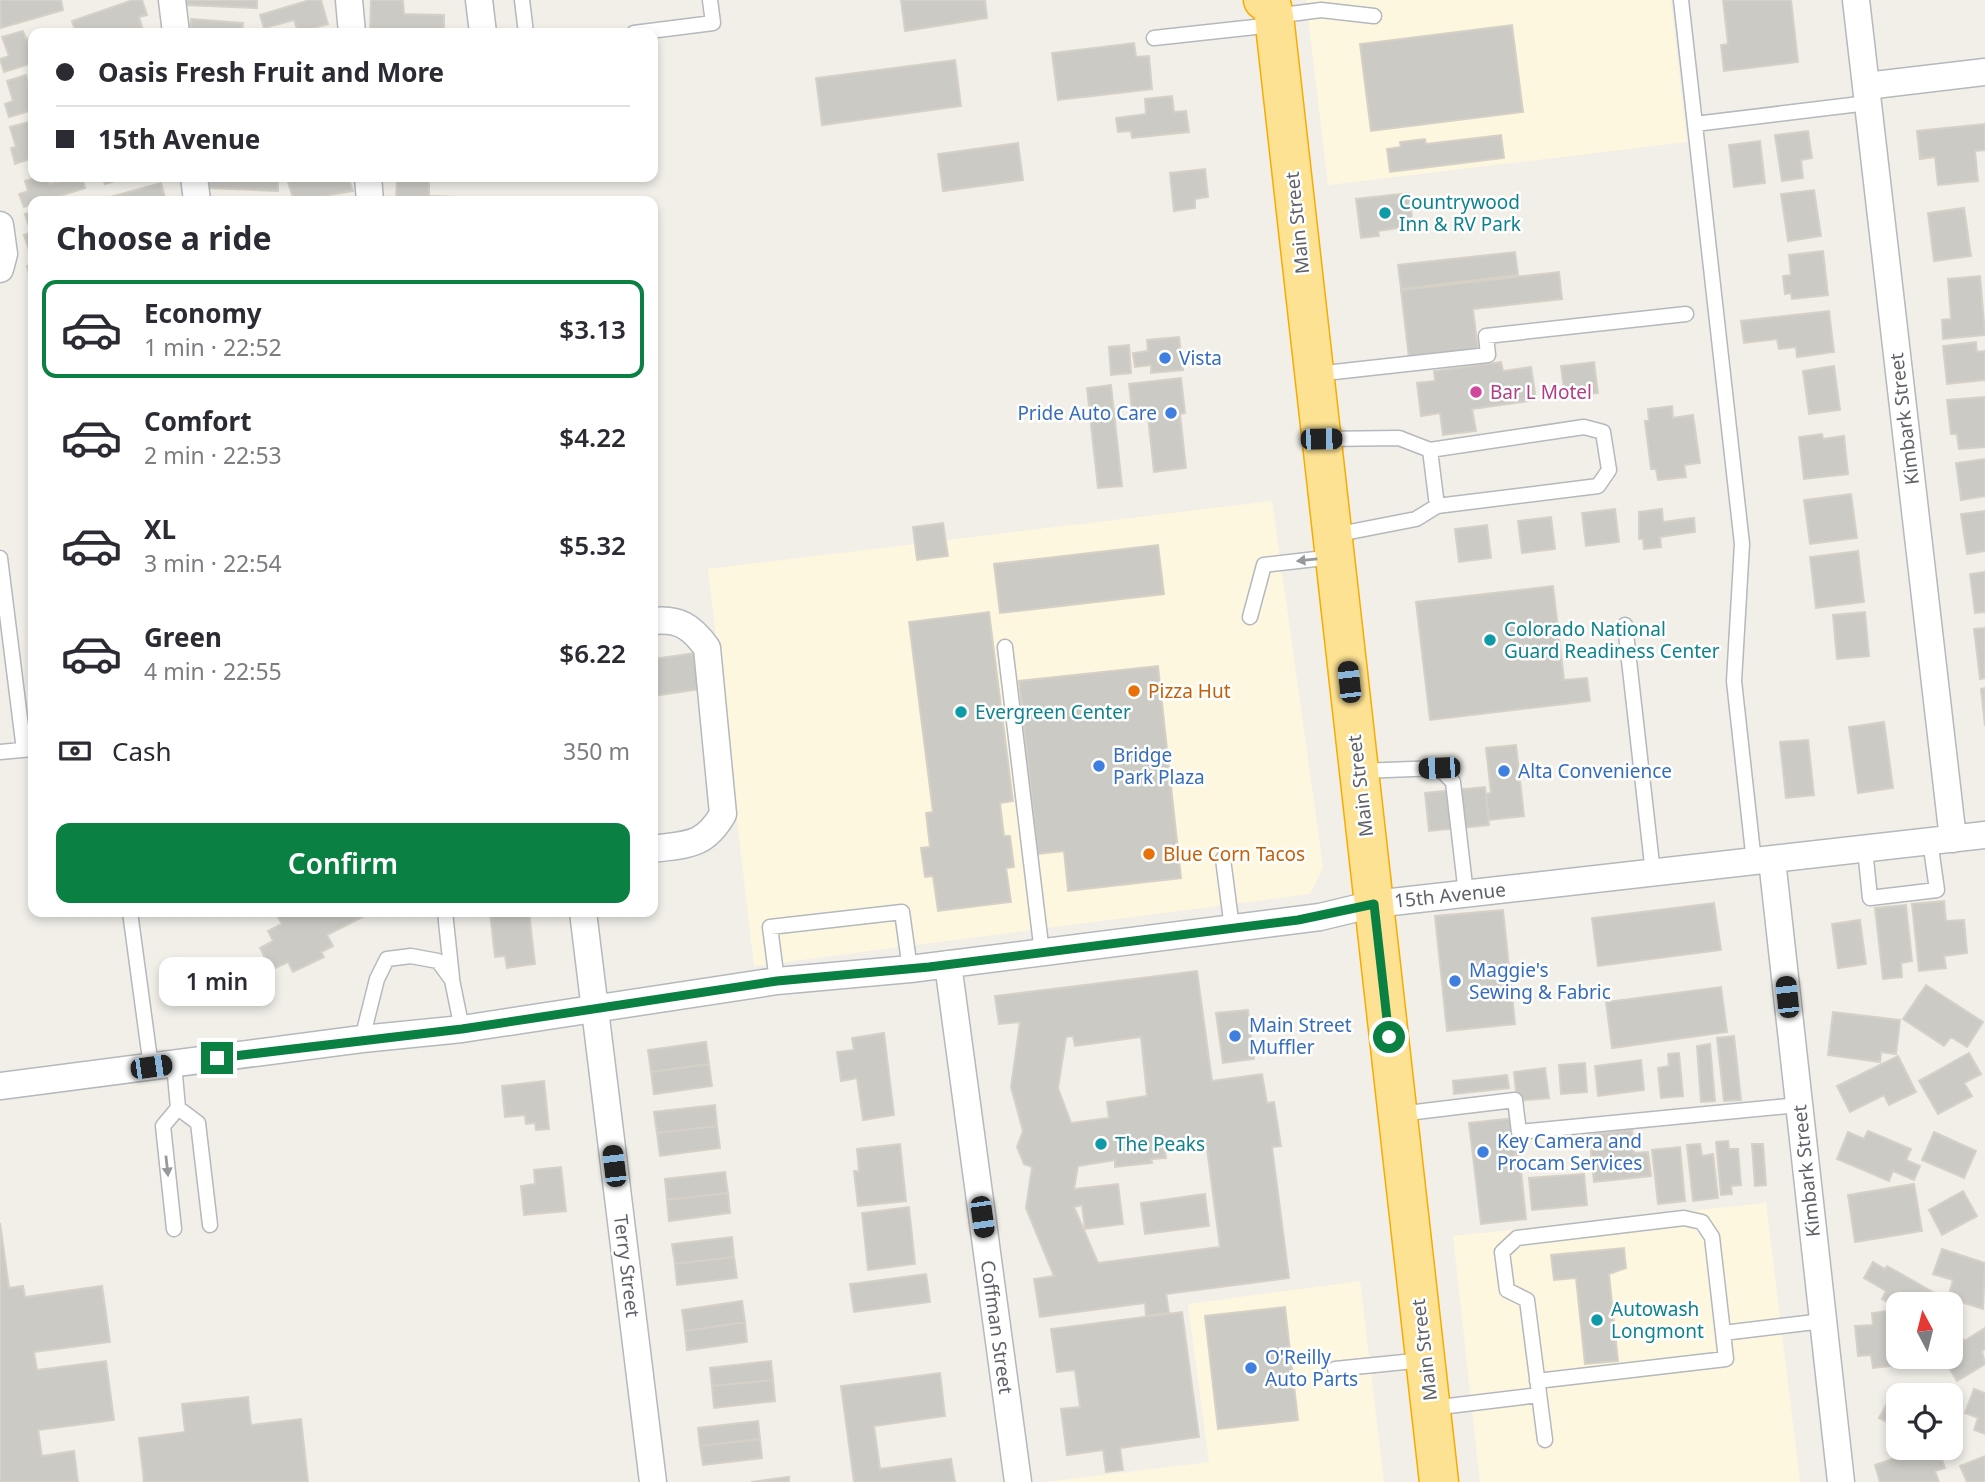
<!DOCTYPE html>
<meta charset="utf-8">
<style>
body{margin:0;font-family:"Noto Sans",sans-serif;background:#f7f7f7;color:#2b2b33;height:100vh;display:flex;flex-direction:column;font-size:26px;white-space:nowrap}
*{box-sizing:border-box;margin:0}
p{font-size:23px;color:#7c7c81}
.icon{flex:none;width:38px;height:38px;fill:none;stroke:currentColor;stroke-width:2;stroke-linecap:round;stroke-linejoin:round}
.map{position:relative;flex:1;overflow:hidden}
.drawer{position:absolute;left:28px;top:196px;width:630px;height:721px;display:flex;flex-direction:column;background:#fff;border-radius:14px;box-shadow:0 4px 10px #0003}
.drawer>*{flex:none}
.banner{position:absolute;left:28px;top:28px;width:630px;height:154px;border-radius:14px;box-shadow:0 4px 10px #0003;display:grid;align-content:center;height:154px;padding:0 28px;background:#fff}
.needle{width:46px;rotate:353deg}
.tools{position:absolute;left:1886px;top:1292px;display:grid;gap:14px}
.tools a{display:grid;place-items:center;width:77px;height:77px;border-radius:14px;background:#fff;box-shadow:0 4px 10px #0003;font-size:35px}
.end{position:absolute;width:32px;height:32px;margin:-16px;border:9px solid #0b8043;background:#fff;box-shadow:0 0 0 4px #fff}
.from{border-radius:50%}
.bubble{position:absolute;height:49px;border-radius:14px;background:#fff;box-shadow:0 4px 10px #0003;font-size:23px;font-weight:600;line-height:49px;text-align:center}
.car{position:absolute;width:21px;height:42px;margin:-21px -10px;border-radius:9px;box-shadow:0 0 5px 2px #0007;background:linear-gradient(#222 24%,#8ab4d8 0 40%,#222 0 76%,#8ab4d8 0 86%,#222 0)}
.banner b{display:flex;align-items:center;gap:24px;height:66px;font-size:26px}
.banner b+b{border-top:2px solid #e1e1e2}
.banner i{width:18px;height:18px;background:#2b2b33}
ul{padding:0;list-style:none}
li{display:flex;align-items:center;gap:21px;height:98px;margin:0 14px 10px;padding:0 14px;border:4px solid transparent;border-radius:14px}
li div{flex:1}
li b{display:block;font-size:26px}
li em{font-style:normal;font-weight:600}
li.selected{border-color:#0b8043}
li>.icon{width:63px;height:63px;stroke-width:1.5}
h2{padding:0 28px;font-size:32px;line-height:84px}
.pay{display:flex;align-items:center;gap:18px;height:77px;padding:0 28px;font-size:26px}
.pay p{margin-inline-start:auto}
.action{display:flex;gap:14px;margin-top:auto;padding:14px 28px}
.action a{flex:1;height:80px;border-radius:14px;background:#0b8043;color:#fff;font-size:28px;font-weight:600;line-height:80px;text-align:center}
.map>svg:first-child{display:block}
.commercial{fill:#fef7e0}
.building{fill:#cccac5;stroke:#d6d1c6;stroke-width:2;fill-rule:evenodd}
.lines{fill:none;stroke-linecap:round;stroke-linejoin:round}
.lane-casing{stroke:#b5b8bc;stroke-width:17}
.street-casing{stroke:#b5b8bc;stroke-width:29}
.highway-casing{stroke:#f9ab00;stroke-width:41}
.lane{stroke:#fff;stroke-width:14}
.street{stroke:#fff;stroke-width:26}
.highway{stroke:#fde293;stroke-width:38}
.oneway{fill:#979a9d}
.route{stroke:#0b8043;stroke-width:9}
.culture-dot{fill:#0f9aa8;stroke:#fff;stroke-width:2.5}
.shop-dot{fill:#3f7fe0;stroke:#fff;stroke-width:2.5}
.hotel-dot{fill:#d1479c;stroke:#fff;stroke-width:2.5}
.food-dot{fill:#e8710a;stroke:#fff;stroke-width:2.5}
.labels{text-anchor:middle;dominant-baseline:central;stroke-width:5;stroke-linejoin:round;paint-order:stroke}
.culture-label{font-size:19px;fill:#0d838f;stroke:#fff;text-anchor:start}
.street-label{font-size:19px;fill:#5f6368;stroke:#fff}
.shop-label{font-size:19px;fill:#366cbe;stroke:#fff;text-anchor:start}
.hotel-label{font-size:19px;fill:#b23c85;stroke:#fff;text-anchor:start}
.food-label{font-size:19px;fill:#c56008;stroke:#fff;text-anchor:start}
</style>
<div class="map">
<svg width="1985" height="1482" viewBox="0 0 1985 1482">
<rect width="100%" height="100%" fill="#f1efe8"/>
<path class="commercial" d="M1306,0H1671L1687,142L1328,185Z
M1272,501L1323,867L1310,894L754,966L708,569Z
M1766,1203L1800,1482H1480L1453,1236Z
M1360,1281L1384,1482H1047L1209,1462L1188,1304Z"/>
<path class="building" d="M0,0H61L63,10L1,28Z
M133,0H142L147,15L139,17L143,30L135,33H76L72,21Z
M185,0H257V8L185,5Z
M310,0H321L328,24L298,32L294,20L264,28L260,15Z
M371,0H403L404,14L444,15V31H370Z
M901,0H985L987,18L905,31Z
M1723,0H1791L1798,62L1724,71L1721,45L1728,44Z
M191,19L243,23L242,33H190Z
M1512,25L1523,112L1371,131L1360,44Z
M23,31L26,39L33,37V63L4,72L0,59L9,56L2,37Z
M1134,43L1136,57L1149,56L1152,89L1058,100L1052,53Z
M955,60L961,106L822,125L816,78Z
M26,75L29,85L33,84V110L9,117L5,104L13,101L7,81Z
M1172,96L1174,112L1186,111L1189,132L1132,138L1131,131L1118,132L1116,118L1146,114L1145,99Z
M32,121L33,158L15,164L11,148L16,147L10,127Z
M1985,124V150L1975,151L1978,181L1938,185L1935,157L1920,159L1917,131Z
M1808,131L1812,158L1801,160L1803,178L1782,181L1775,135Z
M1501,135L1504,158L1390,172L1387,149L1401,147L1400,142L1425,139L1426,144Z
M1760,141L1765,183L1734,187L1729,145Z
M1018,143L1023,180L943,191L938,154Z
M1205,169L1208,197L1195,199V208L1174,211L1170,173Z
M39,177H47L49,184L82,177L85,188L24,207L19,194L28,191L25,181Z
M102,177H128L105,184Z
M210,177H278V191L209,188Z
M305,177H348L353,191L294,201L288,182Z
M397,181H429V196L457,197V201H396Z
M161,183L166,201H96Z
M1814,190L1821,236L1788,241L1781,194Z
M1409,193L1413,226L1378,231L1379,236L1361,238L1356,199Z
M1964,208L1971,256L1934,261L1928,213Z
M33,212V252L30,253L24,235L31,233L25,214Z
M1823,251L1828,295L1792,299L1791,293L1785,294L1783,276L1791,275L1789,255Z
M1515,252L1518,275L1401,289L1398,265Z
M33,264V289L27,266Z
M1559,272L1562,299L1473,309L1478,350L1409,358L1401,290Z
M1980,276L1985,335L1943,339L1942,320L1951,319L1948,279Z
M1829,311L1834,352L1797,357L1796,347L1779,349L1777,339L1744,343L1741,321Z
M1179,337L1183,370L1151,373V365L1135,367L1133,353L1148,351L1147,340Z
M1976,342L1977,352L1985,351V380L1947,384L1943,346Z
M1129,345L1131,373L1111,375L1109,347Z
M1501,362L1503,371L1531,367L1536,400L1472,409L1476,431L1443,435L1440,413L1421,416L1417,383L1435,381L1434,371Z
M1594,362L1598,393L1565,398L1561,366Z
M1834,366L1840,410L1809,414L1803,371Z
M1181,378L1185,413L1180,414L1186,468L1154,472L1148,417L1133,419L1129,384Z
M1111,385L1122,486L1098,488L1087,388Z
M1985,397V447L1959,449L1957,434H1951L1947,400Z
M1672,406L1673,418L1693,415L1700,463L1684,465L1686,477L1658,480L1656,469H1651L1645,421H1649L1648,409Z
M1822,434L1823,439L1844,436L1848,474L1804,479L1799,437Z
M1985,459V496L1961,500L1956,463Z
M1851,494L1857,538L1810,544L1804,500Z
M1615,509L1619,542L1586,546L1582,513Z
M1662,509L1663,522L1694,518L1695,532L1660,537L1661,547L1644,549L1643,539H1639V512Z
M1985,511V551L1967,554L1961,514Z
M1551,517L1555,549L1522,553L1518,521Z
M943,523L948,556L917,560L913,527Z
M1487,525L1491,558L1459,562L1455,529Z
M1158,545L1164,594L1000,613L994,564Z
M1858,551L1864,602L1816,608L1810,557Z
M1985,572V612L1975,613L1970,574Z
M1553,586L1564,680L1587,678L1590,701L1430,720L1416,602Z
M989,612L1013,801L1000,803L1004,836H1010L1014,867L1006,868L1011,902L938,911L933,876L925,877L921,848L930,847L926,813L933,812L909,622Z
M1865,612L1869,656L1837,659L1833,615Z
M1985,628V678L1980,679L1974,629Z
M696,653L701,689L653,696V659Z
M1158,666L1181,878L1068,891L1064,851L1038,854L1019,681Z
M1985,688V726L1981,689Z
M1884,722L1893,788L1858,793L1849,727Z
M1808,740L1814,795L1786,798L1780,742Z
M1516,745L1524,816L1489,820L1486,794L1491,793L1486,748Z
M1485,787L1489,825L1429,831L1425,793Z
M1944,901L1946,921L1964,920L1967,953L1944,956L1946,968L1919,971L1912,904Z
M1714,903L1721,950L1598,966L1592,918Z
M1906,905L1912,961L1901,963L1902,977L1883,979L1875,908Z
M1503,910L1515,1024L1447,1031L1435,916Z
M275,912H372L327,935L333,946L321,952L324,957L293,972L288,962L271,970L260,948L273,941L268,931L282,924Z
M490,912H529L535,964L507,968L505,956L495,957Z
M1860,920L1866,964L1838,968L1832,924Z
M1197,971L1212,1081L1262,1074L1267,1103L1274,1102L1281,1146L1272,1147L1289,1278L1166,1294L1169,1313L1146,1316L1145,1303L1040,1317L1034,1279L1054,1276L1026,1208L1032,1167L1024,1164L1017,1147L1023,1131L1011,1087L1020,1022L999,1024L995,996ZM1073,1036L1075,1046L1141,1037L1147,1096L1107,1102L1109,1118L1071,1123L1058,1088L1066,1037ZM1206,1141L1220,1247L1098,1263L1074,1207L1082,1205L1085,1229L1123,1224L1118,1184L1074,1189L1078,1166L1115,1160V1167L1152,1163L1151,1159L1166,1158L1164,1146Z
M1926,985L1983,1022L1967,1047L1951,1037L1944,1046L1903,1019Z
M1721,987L1727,1032L1612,1048L1606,1002Z
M1248,1010L1254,1059L1223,1063L1216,1013Z
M1833,1012L1900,1020L1896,1054L1881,1052L1880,1062L1828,1055Z
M884,1033L894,1115L863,1120L857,1078L841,1081L837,1052L854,1050L852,1038Z
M1734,1036L1741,1100L1724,1101L1717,1038Z
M706,1042L709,1064L651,1072L648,1050Z
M1710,1044L1715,1101L1701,1102L1697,1046Z
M1679,1053L1683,1096L1661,1098L1658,1068L1669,1066L1668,1054Z
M1969,1053L1981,1074L1964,1083L1972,1096L1938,1114L1919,1081Z
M1898,1056L1916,1092L1889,1105L1884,1095L1850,1112L1837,1086Z
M1641,1060L1644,1090L1598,1096L1595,1066Z
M1585,1063L1587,1092L1561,1094L1559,1065Z
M709,1064L712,1086L654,1094L651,1072Z
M1545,1068L1549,1098L1517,1101L1514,1072Z
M1507,1075L1509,1088L1454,1094L1453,1081Z
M544,1081L549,1129L536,1130L535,1123L526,1124L525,1115L505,1117L502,1086Z
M715,1105L717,1126L657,1133L654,1112Z
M1515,1118L1520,1155H1514L1516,1171H1521L1526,1219L1481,1224L1469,1123Z
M717,1126L720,1148L660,1156L657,1133Z
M1632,1130L1634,1153L1648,1152L1651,1176L1594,1182L1589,1135Z
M1868,1131L1911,1149L1906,1160L1920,1166L1914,1180L1893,1171L1889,1181L1837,1159L1848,1132L1864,1139Z
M1934,1132L1976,1151L1964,1178L1922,1160Z
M1728,1141L1729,1149H1738L1741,1185L1731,1186L1732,1194L1721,1195L1716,1142Z
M900,1144L906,1201L858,1206L854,1171H859L857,1149Z
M1700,1144L1702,1156L1713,1154L1718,1198L1693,1201L1687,1145Z
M1752,1144H1763L1766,1185L1755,1186Z
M1680,1147L1685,1201L1658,1204L1652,1150Z
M561,1167L566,1211L524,1215L521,1186L535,1184L534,1170Z
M725,1172L728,1193L667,1200L665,1179Z
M1584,1174L1587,1205L1532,1210L1529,1178Z
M1914,1184L1922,1231L1855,1242L1848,1195Z
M1963,1191L1977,1216L1942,1235L1929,1210Z
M728,1193L730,1213L669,1221L667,1200Z
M1205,1194L1209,1226L1145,1234L1141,1203Z
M909,1207L915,1264L868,1270L862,1213Z
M0,1223L9,1288L23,1286L25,1297L102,1286L110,1342L34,1352L37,1370L106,1361L114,1420L38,1430L42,1456L74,1451L78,1482H0Z
M732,1237L734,1257L675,1264L672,1244Z
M1624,1248L1626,1268L1609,1274L1618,1361L1585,1364L1576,1278L1554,1280L1551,1255Z
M1942,1249L1985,1263L1983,1309L1948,1298L1953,1280L1933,1274Z
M734,1257L737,1278L677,1285L675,1264Z
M1873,1262L1885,1269L1887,1266L1940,1296L1935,1304H1899V1309L1882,1299L1886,1291L1864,1278Z
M926,1274L930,1302L854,1312L850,1284Z
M742,1301L745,1322L685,1331L682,1310Z
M1285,1307L1298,1420L1218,1429L1205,1316Z
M1894,1310L1896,1322H1899V1356H1906L1907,1364L1873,1368L1871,1355L1858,1356L1855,1326L1873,1325L1872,1313Z
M1182,1312L1199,1437L1120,1448L1123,1470L1106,1472L1103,1450L1067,1455L1061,1409L1080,1407L1075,1370L1057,1372L1051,1329Z
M745,1322L747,1342L687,1350L685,1331Z
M1985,1328V1349L1982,1351L1985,1364L1957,1381L1942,1356H1951V1342L1961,1336L1964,1341Z
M771,1361L773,1380L712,1386L710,1368Z
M940,1373L945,1416L874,1426L880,1469L951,1459L955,1482H854L841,1386Z
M773,1380L775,1401L714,1408L712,1386Z
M1896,1387L1911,1395H1899V1428L1879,1418Z
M1974,1389L1985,1393V1434L1974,1430L1978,1418L1965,1413Z
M248,1397L251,1425L301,1419L308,1482H144L139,1438L185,1432L182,1404Z
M758,1421L760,1439L700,1446L698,1428Z
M760,1439L762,1458L703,1465L700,1446Z
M1928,1447H1938L1945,1468L1935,1471L1939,1482H1880L1875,1465Z
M1985,1456V1482H1967L1960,1466Z
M789,1477V1482H751Z"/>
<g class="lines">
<g class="lane-casing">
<path id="lane" d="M522,0L526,33
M1681,0L1742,544L1734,681L1754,862
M1275,16L1321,10L1374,16
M634,33L713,23L710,0
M1154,38L1273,25
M1695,124L1868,103
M1316,374L1488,355L1486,336L1686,314
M1323,439L1399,438L1430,450L1437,506L1416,519L1334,535
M1430,450L1584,427L1603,432L1609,470L1598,486L1437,506
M0,558L24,750
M1250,617L1264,565L1333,557
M1625,625L1653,873
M1005,647L1042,953
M0,752L32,749
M1360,771L1439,768L1453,782L1466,894
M1865,849L1870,898L1937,890L1930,841
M1223,859L1232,928
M130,912L151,1067
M445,912L452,978
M777,981L770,927L902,912L910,969
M362,1039L377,979L387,959L411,956L438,961L452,980L462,1029
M174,1064L178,1108L163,1126L174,1229
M178,1108L198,1123L210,1225
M1399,1114L1515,1100L1519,1132L1799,1105
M1723,1333L1823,1321
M1335,1369L1424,1360
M1537,1381L1726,1359L1712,1237L1702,1222L1684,1218L1517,1238L1502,1252L1507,1290L1527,1300L1545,1440
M1432,1408L1539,1395"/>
</g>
<g class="street-casing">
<path id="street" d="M172,0L176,33
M349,0L352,33
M479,0L483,33
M1856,0L1953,839
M1866,86L1985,72
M194,177L197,201
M368,177L370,201
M0,225L4,254L0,269
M653,621C679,618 692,627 707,648L723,814C704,847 687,844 653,849
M1772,860L1841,1482
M583,912L653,1482
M948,964L1018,1482
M0,1086L362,1039L462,1029L777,981L910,969L1320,917L1374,904L1985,835"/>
</g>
<g class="highway-casing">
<path id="highway" d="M1263,0L1272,7L1274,16L1439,1482"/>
</g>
<use href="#lane" class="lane"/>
<use href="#street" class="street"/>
<use href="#highway" class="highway"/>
</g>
<defs><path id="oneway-solid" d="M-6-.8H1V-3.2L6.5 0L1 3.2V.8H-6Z" transform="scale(1.75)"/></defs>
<g class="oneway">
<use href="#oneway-solid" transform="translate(1307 560) rotate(174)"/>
<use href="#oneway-solid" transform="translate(167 1166) rotate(84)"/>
</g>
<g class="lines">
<path class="route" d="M217,1058L462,1029L777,981L929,967L1298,920L1374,904L1389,1037"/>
</g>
<g class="culture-dot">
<circle cx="1385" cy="213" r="7"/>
<circle cx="1490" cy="640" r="7"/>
<circle cx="961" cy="712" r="7"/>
<circle cx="1101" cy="1144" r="7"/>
<circle cx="1597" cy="1320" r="7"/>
</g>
<g class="shop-dot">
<circle cx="1165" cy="358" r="7"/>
<circle cx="1171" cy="413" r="7"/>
<circle cx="1099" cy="766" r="7"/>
<circle cx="1504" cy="771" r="7"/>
<circle cx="1455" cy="981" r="7"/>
<circle cx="1235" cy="1036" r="7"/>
<circle cx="1483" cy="1152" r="7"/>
<circle cx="1251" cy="1368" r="7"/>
</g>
<circle class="hotel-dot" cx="1476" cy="392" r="7"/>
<g class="food-dot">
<circle cx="1134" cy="691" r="7"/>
<circle cx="1149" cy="854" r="7"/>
</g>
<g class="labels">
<g class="culture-label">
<text x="1399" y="202">Countrywood<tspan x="1399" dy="22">Inn &amp; RV Park</tspan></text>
<text x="1504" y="629">Colorado National<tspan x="1504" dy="22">Guard Readiness Center</tspan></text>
<text x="975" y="712">Evergreen Center</text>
<text x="1115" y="1144">The Peaks</text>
<text x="1611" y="1309">Autowash<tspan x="1611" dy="22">Longmont</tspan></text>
</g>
<g class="street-label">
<text transform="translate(1297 223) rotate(-96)">Main Street</text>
<text transform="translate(1904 419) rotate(-97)">Kimbark Street</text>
<text transform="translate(1360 786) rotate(-97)">Main Street</text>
<text transform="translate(1450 895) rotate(-6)">15th Avenue</text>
<text transform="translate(1806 1171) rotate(-96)">Kimbark Street</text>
<text transform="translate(627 1266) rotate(83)">Terry Street</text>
<text transform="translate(997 1327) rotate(82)">Coffman Street</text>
<text transform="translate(1424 1350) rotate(-97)">Main Street</text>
</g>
<g class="shop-label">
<text x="1179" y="358">Vista</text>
<text x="1157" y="413" text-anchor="end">Pride Auto Care</text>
<text x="1113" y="755">Bridge<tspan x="1113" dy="22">Park Plaza</tspan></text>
<text x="1518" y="771">Alta Convenience</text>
<text x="1469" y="970">Maggie's<tspan x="1469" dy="22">Sewing &amp; Fabric</tspan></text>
<text x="1249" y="1025">Main Street<tspan x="1249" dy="22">Muffler</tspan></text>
<text x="1497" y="1141">Key Camera and<tspan x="1497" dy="22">Procam Services</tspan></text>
<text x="1265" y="1357">O'Reilly<tspan x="1265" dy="22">Auto Parts</tspan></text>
</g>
<g class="hotel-label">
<text x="1490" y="392">Bar L Motel</text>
</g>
<g class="food-label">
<text x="1148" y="691">Pizza Hut</text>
<text x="1163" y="854">Blue Corn Tacos</text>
</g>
</g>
</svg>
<div class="tools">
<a><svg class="needle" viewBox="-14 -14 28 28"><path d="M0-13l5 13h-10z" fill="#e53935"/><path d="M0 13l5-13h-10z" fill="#7c7c81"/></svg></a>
<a><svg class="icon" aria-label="locate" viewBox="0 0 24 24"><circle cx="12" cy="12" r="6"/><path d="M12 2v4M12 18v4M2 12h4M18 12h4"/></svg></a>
</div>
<i class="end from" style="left:1389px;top:1037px"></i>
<i class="end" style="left:217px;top:1058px"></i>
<div class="bubble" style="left:159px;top:957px;width:116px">1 min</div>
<i class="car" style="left:1321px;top:439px;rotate:89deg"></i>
<i class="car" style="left:1349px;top:682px;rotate:354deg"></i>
<i class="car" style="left:1439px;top:768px;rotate:268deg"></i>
<i class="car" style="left:1787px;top:997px;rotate:354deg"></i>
<i class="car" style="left:151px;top:1067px;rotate:82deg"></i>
<i class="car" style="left:614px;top:1166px;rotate:353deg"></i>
<i class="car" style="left:982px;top:1217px;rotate:172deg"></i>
<div class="banner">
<b><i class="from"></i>Oasis Fresh Fruit and More</b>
<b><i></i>15th Avenue</b>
</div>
<section class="drawer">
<h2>Choose a ride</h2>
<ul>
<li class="selected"><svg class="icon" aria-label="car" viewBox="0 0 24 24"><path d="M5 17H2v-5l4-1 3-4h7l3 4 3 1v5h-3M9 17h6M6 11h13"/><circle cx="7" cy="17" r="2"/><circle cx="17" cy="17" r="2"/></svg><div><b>Economy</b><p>1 min · 22:52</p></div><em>$3.13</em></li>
<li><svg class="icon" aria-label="car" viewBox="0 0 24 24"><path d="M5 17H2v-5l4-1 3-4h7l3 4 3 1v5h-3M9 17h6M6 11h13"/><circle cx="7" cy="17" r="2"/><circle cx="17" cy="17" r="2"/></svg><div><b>Comfort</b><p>2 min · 22:53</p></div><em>$4.22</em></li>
<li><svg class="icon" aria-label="car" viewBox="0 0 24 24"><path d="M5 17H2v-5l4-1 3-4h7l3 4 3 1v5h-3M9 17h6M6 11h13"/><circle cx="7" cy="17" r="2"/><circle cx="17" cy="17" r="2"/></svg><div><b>XL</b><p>3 min · 22:54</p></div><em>$5.32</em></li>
<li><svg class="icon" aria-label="car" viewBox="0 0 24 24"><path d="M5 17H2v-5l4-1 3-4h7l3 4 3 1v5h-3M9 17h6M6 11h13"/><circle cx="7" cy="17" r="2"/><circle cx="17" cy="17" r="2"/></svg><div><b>Green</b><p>4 min · 22:55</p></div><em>$6.22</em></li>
</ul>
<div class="pay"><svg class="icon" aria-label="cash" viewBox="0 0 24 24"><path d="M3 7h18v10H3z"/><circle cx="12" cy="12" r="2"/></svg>Cash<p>350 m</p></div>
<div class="action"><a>Confirm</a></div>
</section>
</div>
